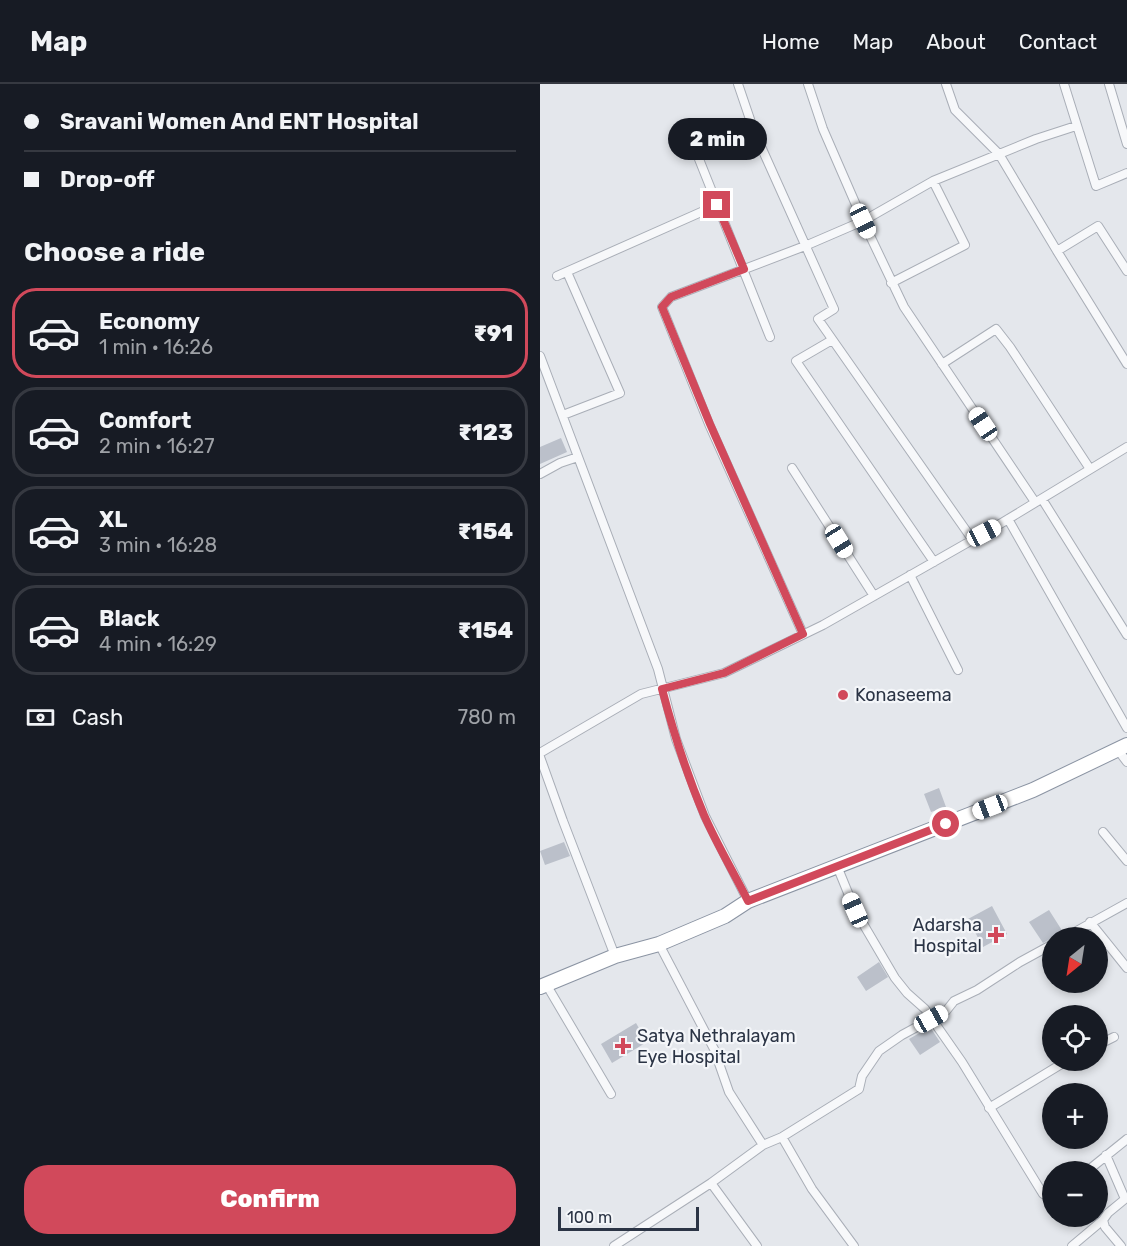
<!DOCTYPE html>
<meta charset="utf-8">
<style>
body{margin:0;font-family:Rubik,sans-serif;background:#20242c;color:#f1f3f6;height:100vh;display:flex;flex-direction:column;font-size:22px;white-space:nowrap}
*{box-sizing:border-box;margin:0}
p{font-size:20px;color:#9ea1a6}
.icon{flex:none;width:33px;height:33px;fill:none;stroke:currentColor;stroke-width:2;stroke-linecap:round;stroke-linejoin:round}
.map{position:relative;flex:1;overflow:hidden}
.drawer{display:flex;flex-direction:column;background:#171b24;width:540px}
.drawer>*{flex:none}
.banner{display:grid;align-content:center;height:132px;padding:0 24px;background:#171b24}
.needle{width:39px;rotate:210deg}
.controls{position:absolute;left:502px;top:843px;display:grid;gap:12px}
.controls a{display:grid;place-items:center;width:66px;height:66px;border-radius:50%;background:#171b24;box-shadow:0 3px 9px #0003;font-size:30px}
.scale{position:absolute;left:18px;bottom:15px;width:141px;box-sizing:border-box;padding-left:6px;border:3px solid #2b3445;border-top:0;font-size:16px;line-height:21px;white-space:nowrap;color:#2b3445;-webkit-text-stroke:4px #f4f6f9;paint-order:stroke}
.end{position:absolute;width:27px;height:27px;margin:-14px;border:8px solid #d1495b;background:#fff;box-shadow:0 0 0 3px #fff}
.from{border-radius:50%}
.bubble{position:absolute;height:42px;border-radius:21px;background:#171b24;box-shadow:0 3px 9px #0003;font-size:20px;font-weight:800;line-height:42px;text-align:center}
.car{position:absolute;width:18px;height:36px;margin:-18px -9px;border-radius:8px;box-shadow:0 0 4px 2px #0007;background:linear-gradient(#fff 24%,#345 0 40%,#fff 0 76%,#345 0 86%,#fff 0)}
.banner b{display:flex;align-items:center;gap:21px;height:57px;font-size:22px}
.banner b+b{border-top:2px solid #363941}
.banner i{width:15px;height:15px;background:#f1f3f6}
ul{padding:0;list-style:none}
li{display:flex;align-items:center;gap:18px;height:90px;margin:0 12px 9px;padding:0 12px;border:3px solid #363941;border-radius:24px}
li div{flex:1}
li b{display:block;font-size:22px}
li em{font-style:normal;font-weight:800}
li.on{border-color:#d1495b}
li>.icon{width:54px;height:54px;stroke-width:1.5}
h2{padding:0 24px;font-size:27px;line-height:72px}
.pay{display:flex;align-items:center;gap:15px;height:66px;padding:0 24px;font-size:22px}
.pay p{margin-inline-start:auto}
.primary-button{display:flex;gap:12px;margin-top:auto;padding:12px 24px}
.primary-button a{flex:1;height:69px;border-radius:24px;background:#d1495b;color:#fff;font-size:24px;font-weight:800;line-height:69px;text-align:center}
header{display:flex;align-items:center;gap:36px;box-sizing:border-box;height:84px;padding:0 30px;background:#171b24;border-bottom:2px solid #363941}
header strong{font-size:28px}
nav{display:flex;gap:33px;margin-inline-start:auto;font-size:21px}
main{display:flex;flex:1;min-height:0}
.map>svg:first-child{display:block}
.building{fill:#bbc0ca}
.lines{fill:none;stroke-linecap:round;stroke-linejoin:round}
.minor-casing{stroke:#a9aeb7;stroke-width:10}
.trunk-casing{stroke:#8b94a3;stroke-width:16}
.minor{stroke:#f7f8fa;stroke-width:8}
.trunk{stroke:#fff;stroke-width:14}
.route{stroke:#d1495b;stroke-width:8}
.poi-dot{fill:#d1495b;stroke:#f4f6f9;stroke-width:2}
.labels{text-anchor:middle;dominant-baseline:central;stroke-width:4.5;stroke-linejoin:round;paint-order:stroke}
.poi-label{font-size:18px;fill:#2b3445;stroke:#f4f6f9;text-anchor:start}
</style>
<header>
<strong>Map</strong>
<nav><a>Home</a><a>Map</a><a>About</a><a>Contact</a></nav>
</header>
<main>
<section class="drawer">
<div class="banner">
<b><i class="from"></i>Sravani Women And ENT Hospital</b>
<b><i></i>Drop-off</b>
</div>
<h2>Choose a ride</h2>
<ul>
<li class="on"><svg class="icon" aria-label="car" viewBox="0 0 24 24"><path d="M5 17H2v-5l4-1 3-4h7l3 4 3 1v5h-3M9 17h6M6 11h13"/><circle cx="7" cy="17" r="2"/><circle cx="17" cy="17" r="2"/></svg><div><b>Economy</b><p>1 min · 16:26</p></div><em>₹91</em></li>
<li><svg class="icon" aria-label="car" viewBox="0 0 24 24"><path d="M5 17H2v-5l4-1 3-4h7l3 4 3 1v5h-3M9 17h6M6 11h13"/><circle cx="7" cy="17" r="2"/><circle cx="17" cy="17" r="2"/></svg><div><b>Comfort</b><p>2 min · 16:27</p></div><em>₹123</em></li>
<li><svg class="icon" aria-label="car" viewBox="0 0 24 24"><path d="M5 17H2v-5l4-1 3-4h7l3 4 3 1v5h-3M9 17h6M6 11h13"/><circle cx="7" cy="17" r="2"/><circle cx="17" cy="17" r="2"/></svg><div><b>XL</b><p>3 min · 16:28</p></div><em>₹154</em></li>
<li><svg class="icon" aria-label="car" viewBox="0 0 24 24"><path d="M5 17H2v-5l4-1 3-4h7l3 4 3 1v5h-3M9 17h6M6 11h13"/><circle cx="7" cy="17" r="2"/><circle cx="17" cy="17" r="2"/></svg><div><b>Black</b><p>4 min · 16:29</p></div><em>₹154</em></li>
</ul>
<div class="pay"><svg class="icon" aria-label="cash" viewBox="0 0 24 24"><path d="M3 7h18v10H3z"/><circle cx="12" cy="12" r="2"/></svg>Cash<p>780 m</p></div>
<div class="primary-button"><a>Confirm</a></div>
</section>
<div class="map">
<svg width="587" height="1162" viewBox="0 0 587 1162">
<rect width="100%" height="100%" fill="#e4e7ec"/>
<path class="building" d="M21,354L27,368L0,380V363Z
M399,704L406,723L391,728L384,710Z
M24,758L30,772L5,781L0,767Z
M452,822L467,850L443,863L428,835Z
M509,826L523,848L503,859L489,838Z
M339,878L348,893L326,907L317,893Z
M96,939L107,958L72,979L61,960Z
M390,943L400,958L380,971L369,955Z"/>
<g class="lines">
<g class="minor-casing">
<path id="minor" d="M198,0L214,47L294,225L278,235L432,455
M268,0L283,45L323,137L364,223L495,418
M406,0L415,26L459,70L517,167L558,142L587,187
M524,0L556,102L587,89
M569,0L587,60
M147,45L230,253
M517,167L587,280
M17,192L177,121
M351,199L425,161L393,97
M292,256L256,277L394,478
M0,272L118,585L136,655L165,732L208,817
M402,280L456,245L470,263L550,385
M23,331L80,309L27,188
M252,384L334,512
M0,390L20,379L38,373
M502,415L587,551
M468,435L587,644
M370,491L418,586
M263,550L169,340L122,223L131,213L265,162L323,137L393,97L496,55L536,42
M578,666L587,678
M0,669L101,610L184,589L283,541L455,443L587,363
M0,673L23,737L75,872
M563,748L587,777
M297,782L315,826L355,894L367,909L385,925L422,978L503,1110L509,1112L513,1111
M550,838L587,884
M524,854L587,819
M6,900L71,1010
M558,961L574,953
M449,1024L528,976
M242,1053L272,1105L314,1162
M223,1061L242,1053L319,1005L322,992L339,967L362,951L406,927L414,917L437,906L480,878L513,860
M566,1071L585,1115L568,1129L563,1136L565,1143L581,1162
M546,1088L587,1055
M171,1099L217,1162
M74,1162L171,1099L223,1061L189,1008L174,965L119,860
M532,1162L563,1136"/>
</g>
<g class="trunk-casing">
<path id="trunk" d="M0,903L75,872L119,860L185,832L208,817L493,706L587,661"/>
</g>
<use href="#minor" class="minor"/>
<use href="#trunk" class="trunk"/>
</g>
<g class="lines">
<path class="route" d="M177,121L204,185L131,213L122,223L170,340L263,550L184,589L122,605C133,647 147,691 164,731C176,759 194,789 208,817L406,740"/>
</g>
<g class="poi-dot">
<circle cx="303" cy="611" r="6"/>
<path d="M453 842h6v6h6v6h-6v6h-6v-6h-6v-6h6z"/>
<path d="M80 953h6v6h6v6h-6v6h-6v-6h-6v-6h6z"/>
</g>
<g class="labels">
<g class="poi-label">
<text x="315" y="611">Konaseema</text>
<text x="442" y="841" text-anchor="end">Adarsha<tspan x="442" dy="21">Hospital</tspan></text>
<text x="97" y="952">Satya Nethralayam<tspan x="97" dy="21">Eye Hospital</tspan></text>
</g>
</g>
</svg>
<div class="controls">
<a><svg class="needle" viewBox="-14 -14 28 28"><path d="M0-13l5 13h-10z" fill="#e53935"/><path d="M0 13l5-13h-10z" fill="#9ea1a6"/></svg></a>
<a><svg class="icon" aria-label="locate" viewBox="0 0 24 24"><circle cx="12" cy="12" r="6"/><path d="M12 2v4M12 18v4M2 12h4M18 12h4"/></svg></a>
<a>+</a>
<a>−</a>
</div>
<div class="scale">100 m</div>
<i class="end from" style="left:406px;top:740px"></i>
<i class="end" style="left:177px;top:121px"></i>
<div class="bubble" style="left:128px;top:34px;width:99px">2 min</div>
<i class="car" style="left:323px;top:137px;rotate:155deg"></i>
<i class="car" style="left:443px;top:340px;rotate:326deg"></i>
<i class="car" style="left:444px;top:449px;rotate:62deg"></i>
<i class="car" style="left:299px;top:457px;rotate:148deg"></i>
<i class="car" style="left:450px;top:723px;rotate:249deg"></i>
<i class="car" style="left:315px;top:826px;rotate:336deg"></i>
<i class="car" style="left:391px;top:935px;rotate:61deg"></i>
</div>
</main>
